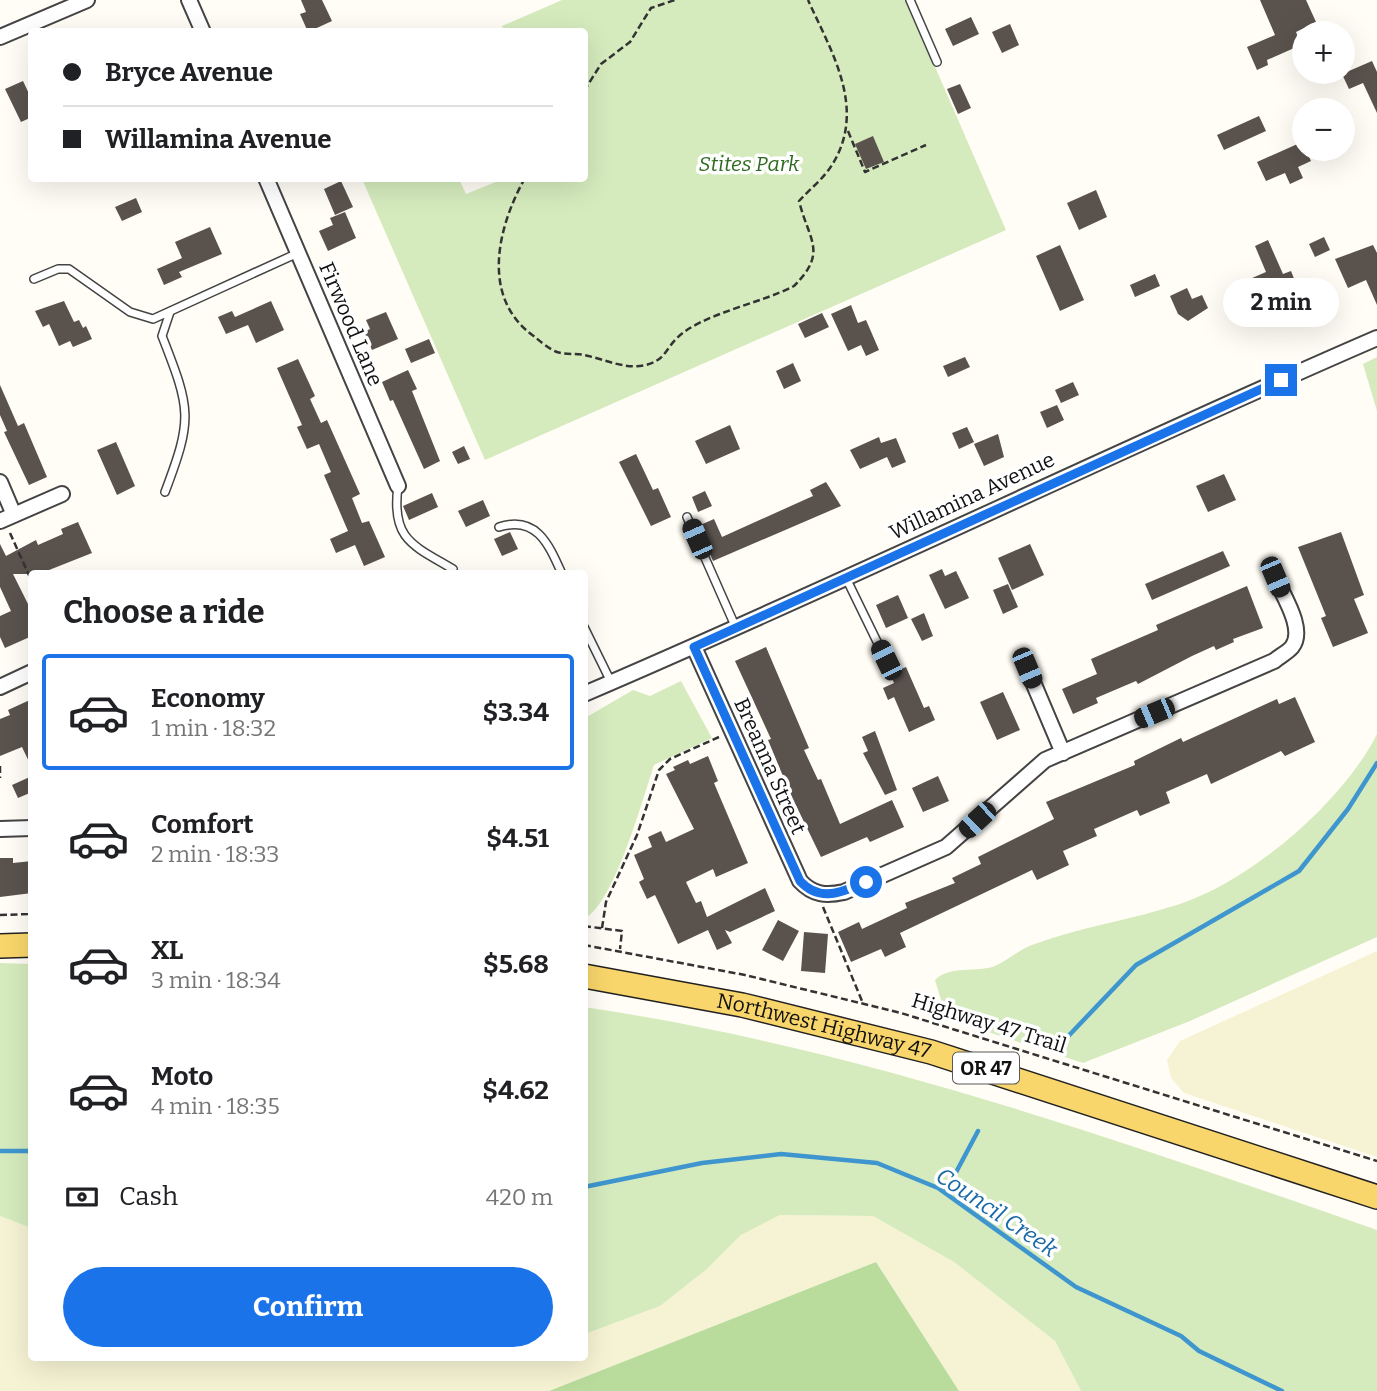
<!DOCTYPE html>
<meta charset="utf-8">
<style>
body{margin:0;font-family:Bitter,serif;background:#f2f2f2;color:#202124;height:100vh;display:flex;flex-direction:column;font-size:26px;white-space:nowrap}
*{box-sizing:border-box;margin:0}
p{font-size:23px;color:#757577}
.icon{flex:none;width:38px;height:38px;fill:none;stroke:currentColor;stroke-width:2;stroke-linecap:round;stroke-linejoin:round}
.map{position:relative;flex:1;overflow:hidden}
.drawer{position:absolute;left:28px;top:570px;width:560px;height:791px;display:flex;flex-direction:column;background:#fff;border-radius:7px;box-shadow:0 7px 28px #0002}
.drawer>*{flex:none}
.guide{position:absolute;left:28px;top:28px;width:560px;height:154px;border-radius:7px;box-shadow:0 7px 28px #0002;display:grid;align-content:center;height:154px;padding:0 35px;background:#fff}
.tools{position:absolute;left:1292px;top:21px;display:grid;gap:14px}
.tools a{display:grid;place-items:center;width:63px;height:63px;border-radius:50%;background:#fff;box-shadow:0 7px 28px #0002;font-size:35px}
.end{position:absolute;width:32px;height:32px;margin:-16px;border:9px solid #1a73e8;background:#fff;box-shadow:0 0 0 4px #fff}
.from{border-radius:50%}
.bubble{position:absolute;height:49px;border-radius:24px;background:#fff;box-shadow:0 7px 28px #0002;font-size:23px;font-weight:700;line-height:49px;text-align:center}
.car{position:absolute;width:21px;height:42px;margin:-21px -10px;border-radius:9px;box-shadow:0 0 5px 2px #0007;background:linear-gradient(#222 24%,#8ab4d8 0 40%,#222 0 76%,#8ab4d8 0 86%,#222 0)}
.guide b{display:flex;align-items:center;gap:24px;height:66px;font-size:26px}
.guide b+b{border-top:2px solid #e0e0e0}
.guide i{width:18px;height:18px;background:#202124}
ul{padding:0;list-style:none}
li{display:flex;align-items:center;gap:21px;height:116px;margin:0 14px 10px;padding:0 21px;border:4px solid transparent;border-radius:7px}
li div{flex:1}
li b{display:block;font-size:26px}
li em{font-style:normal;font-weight:700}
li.selected{border-color:#1a73e8}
li>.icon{width:63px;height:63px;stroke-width:1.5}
h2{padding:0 35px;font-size:32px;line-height:84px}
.pay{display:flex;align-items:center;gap:18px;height:77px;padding:0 35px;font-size:26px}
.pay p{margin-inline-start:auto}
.button{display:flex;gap:14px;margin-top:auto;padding:14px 35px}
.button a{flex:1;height:80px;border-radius:42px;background:#1a73e8;color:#fff;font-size:28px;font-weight:700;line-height:80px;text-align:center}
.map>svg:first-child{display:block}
.farmland{fill:#f6f3d4}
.green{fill:#d5ebbd}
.forest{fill:#b9dc9c}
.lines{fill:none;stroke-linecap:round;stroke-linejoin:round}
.stream{stroke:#3f96cf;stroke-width:4.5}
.building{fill:#5a524d}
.lane-casing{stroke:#444;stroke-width:10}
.street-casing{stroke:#444;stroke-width:18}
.primary-casing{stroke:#222;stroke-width:26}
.path{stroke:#333;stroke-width:2.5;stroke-dasharray:7 3.5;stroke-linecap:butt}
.lane{stroke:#fff;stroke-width:7}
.street{stroke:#fff;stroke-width:14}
.primary{stroke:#f9d66b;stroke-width:23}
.route{stroke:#1a73e8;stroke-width:9}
.labels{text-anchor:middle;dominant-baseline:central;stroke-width:7;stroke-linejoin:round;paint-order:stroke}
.shield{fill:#fff;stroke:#585858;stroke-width:2}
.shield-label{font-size:19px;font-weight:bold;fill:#111}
.park-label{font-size:21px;font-style:italic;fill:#2f6b1f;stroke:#fff}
.street-label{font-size:21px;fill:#111;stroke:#fff}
.water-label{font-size:23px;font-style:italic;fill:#1768a6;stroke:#fff}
</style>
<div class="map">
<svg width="1377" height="1391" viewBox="0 0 1377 1391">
<rect width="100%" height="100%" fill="#fffdf5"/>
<path class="farmland" d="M1377,951V1157L1184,1093L1171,1078L1167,1060L1180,1041Z
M780,1215L873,1216L954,1262L1055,1341L1081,1391H959L876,1262L549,1391H0V1216L31,1228L32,1358H584L585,1334L660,1306L707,1269L741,1235Z"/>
<path class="green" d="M562,0H906L1006,230L485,460L362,179H459L466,194L503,179L584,178V32L504,31L502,26Z
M1377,357V411L1363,364Z
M681,681L712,738L654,765C643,798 614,904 585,918V718L633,690L650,696Z
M1377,734V937L1190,1021L1083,1063L939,1016L942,1003L935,980C949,965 977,973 995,966C1008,960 1019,950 1032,945C1080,927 1131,920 1180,904C1252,880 1343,802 1377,734Z
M0,963L31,964V1228L0,1216Z
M584,1007C856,1047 1119,1140 1377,1230V1391H1081L1055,1341L954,1262L873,1216L780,1215L741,1235L707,1269L660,1306L585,1334Z"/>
<path class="forest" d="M876,1262L959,1391H549Z"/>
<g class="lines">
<path class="stream" d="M1057,1048L1136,965L1299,871L1348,809L1377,763
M0,1151H32
M584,1187L702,1163L781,1154L877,1163L938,1188L1076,1287L1181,1336L1199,1351L1282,1391
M945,1193L978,1131"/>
</g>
<path class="building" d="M301,0H322L332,21L308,32L300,14L306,12Z
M1260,0H1306L1316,22L1296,32L1301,45L1267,60L1268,65L1257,70L1247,47L1275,35Z
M971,17L979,34L953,46L945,29Z
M1010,24L1019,45L1002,53L992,32Z
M1372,61L1377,72V113L1363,83L1349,89L1342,74Z
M23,81L32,100V117L21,122L5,89Z
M960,84L971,108L958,114L947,89Z
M1259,116L1266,131L1224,150L1217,135Z
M873,136L884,162L866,169L855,144Z
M1302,142L1311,161L1298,167L1303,178L1290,184L1285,173L1266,181L1257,162Z
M341,181L353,207L335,215L324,189Z
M1096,190L1107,217L1079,230L1067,203Z
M136,198L142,212L122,221L115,207Z
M345,212L356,238L328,251L319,231L333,225L330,218Z
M210,227L222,254L179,272L182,277L164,285L157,269L182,258L175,242Z
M1324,237L1330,250L1315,257L1309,244Z
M1268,240L1283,274L1291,271L1297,286L1238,308L1229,288L1266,272L1255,246Z
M1060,245L1084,300L1060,311L1036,256Z
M1373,245L1377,253V305L1366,280L1348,288L1335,259Z
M1155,274L1160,286L1135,297L1130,285Z
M1187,288L1192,299L1202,295L1208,308L1188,321L1178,314L1170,296Z
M64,301L74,322L79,320L83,328L86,326L92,339L73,347L70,341L59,346L49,324L43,327L35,311Z
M271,301L284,330L256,343L248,325L226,334L218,317L232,311L235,317Z
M851,305L858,323L866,320L879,350L866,356L861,345L848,351L831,314Z
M386,312L398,339L372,350L364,332L370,329L366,320Z
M822,313L829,327L805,338L798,324Z
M429,339L435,353L411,363L405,349Z
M965,357L970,367L948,377L943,366Z
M298,359L315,396L310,399L321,423L327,420L360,494L352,498L362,523L369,521L385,557L364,566L355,545L336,553L330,539L348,531L324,475L331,472L319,444L307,449L297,427L302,425L277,368Z
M793,363L801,381L784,389L776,371Z
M408,370L417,389L412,391L440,461L424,469L393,400L390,401L382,382Z
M1073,382L1079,395L1061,403L1055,390Z
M0,385L18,426L24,423L47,477L29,485L4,432L7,431L0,415Z
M1057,405L1064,420L1047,428L1040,412Z
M730,425L740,449L706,464L695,441Z
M967,427L974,442L959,449L952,433Z
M998,434L1004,457L984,466L974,444Z
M879,437L881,443L896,438L906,462L892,468L887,457L860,469L850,450Z
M116,442L135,486L117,495L97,450Z
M464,446L470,459L458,464L452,452Z
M636,454L653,490L658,488L671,517L651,526L619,462Z
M1224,474L1236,500L1208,512L1196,486Z
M826,482L841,506L713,561L698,526L714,519L722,537L813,496L810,490Z
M705,491L712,506L698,512L692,497Z
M432,493L438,507L409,520L403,506Z
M483,500L490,516L466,527L458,511Z
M78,522L92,553L39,574H13L32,612V636L5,648L0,637V616L11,611L0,587V544L6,556L36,540L38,545L63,534L61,529Z
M510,532L518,549L502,556L494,539Z
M1341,532L1364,595L1354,599L1368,633L1333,647L1321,618L1326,616L1298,547Z
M1030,544L1044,575L1012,590L998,558Z
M1223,551L1230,566L1152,600L1145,584Z
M942,569L945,576L956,571L969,598L945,609L929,575Z
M1008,584L1018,607L1003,614L993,590Z
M1247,586L1263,628L1233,639L1234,642L1216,650L1214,646L1192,656L1138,684L1136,681L1096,698L1098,703L1073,714L1062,689L1097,674L1091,659L1158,630L1156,625Z
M898,595L908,618L886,628L876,605Z
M924,613L933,636L922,641L911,619Z
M766,647L809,748L804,750L818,780L821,779L840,824L892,800L904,827L870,842L867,837L821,857L790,793L768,740L771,739L735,661Z
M906,667L924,708L929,706L935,720L909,732L894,697L888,700L883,688L894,683L890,674Z
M1003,692L1020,730L997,740L980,702Z
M1295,697L1315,742L1285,756L1281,751L1211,784L1207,774L1166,792L1170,803L1140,816L1137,810L1094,829L1097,836L1063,851L1069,865L1037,880L1032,870L900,933L906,947L885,957L881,949L851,962L838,932L859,922L862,929L907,908L905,903L955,883L952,878L981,864L978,857L1054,819L1046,802L1135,765L1134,761L1181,738L1183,742L1277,699L1279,704Z
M32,699V768L22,747L0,756V719L10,715L8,710Z
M875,731L897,790L885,795L863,753L868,751L862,737Z
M708,756L718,781L714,783L748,863L716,877L713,869L686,882L696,903L701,901L707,917L765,888L775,911L730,932L725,930L732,943L717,950L708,930L678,944L655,895L647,899L639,882L644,879L634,855L652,847L648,837L661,831L666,842L694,829L666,774L675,770L673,767L688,760L690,764Z
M32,776V792L18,798L12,785Z
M938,776L949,801L923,812L912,788Z
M0,858H13V863L32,861V893L0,897Z
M778,920L799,931L783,961L762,950Z
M804,932L828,934L825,973L801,971Z"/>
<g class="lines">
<g class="lane-casing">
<path id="lane" d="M910,0L937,62
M34,279L58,269H69L130,312L153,319L298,253
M398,486C391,539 412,545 453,569
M165,492C193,418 191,410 162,336L170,312
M687,517L736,628
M499,527C537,515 549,545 562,574
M846,578L886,660
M584,627L611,682"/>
</g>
<g class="street-casing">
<path id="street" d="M189,0L203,32
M0,37L87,0
M266,178L398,486
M0,482L14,515
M0,521L62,494
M694,647L800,881C813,895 826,896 844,892L946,847L1045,760L1274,661C1280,656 1288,652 1292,647C1306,629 1282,594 1275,577
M1027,668L1063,753
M0,687L32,672
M584,694C851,580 1111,453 1377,338
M0,829L32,828"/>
</g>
<g class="primary-casing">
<g id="primary">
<path d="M0,946L32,945"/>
<path id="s1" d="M584,976L742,1005L931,1052L1377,1197"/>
</g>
</g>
<path class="path" d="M584,91L601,64L630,42L651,8L675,0
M848,131L865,172L926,145
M525,178C497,228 480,299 535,337C541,342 549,349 557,352C565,355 575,353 584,355C604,359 625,370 646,365C665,360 665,350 677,338C701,314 762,303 794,286C828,252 809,241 799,201C810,189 824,178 832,165C867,109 832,53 808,0
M10,533L32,582
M0,766V778
M823,907L862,1001
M0,915L32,914
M584,926L622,931L620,949
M602,928L606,902L637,835L659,770L670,759L719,737
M584,945L745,975L901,1013L1377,1161"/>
<use href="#lane" class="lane"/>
<use href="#street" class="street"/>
<use href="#primary" class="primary"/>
</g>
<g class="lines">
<path class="route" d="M866,882C843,892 820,903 800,881L694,647L1281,380"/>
</g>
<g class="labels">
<rect class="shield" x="953" y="1052.5" width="66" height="31" rx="5"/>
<g class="shield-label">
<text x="986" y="1068">OR 47</text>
</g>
<g class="park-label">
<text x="749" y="164">Stites Park</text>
</g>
<g class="street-label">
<text transform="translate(351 324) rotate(67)">Firwood Lane</text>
<text transform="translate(972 496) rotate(-25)">Willamina Avenue</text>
<text transform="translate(770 766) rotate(66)">Breanna Street</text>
<text transform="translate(989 1023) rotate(17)">Highway 47 Trail</text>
<text stroke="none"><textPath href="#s1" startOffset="245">Northwest Highway 47</textPath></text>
</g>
<g class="water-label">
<text transform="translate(997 1212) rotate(34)">Council Creek</text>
</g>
</g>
</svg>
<div class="tools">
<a>+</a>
<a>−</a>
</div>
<i class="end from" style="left:866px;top:882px"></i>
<i class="end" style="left:1281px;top:380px"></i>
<div class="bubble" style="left:1223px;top:278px;width:116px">2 min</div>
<i class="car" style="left:697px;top:539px;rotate:336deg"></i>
<i class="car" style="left:1275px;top:577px;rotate:157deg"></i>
<i class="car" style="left:886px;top:660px;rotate:334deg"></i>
<i class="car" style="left:1027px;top:668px;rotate:157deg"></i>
<i class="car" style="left:1154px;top:713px;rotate:247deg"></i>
<i class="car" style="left:977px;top:820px;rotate:227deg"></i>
<div class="guide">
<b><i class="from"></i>Bryce Avenue</b>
<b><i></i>Willamina Avenue</b>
</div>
<section class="drawer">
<h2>Choose a ride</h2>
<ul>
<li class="selected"><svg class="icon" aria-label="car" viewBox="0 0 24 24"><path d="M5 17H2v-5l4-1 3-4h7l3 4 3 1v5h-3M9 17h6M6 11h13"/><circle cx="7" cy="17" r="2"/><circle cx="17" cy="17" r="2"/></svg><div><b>Economy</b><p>1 min · 18:32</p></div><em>$3.34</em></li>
<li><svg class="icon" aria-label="car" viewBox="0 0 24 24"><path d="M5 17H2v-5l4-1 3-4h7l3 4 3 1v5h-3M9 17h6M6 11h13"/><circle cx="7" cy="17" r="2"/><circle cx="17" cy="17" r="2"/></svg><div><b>Comfort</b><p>2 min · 18:33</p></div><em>$4.51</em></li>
<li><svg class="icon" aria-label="car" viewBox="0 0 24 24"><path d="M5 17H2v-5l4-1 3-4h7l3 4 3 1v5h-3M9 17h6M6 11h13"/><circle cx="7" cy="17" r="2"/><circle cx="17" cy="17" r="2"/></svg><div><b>XL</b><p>3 min · 18:34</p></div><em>$5.68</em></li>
<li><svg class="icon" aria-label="car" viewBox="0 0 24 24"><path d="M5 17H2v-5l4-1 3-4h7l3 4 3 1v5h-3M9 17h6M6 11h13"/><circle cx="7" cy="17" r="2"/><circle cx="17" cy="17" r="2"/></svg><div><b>Moto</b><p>4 min · 18:35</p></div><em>$4.62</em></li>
</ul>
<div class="pay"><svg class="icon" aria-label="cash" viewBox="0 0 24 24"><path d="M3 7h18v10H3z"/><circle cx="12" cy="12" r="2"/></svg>Cash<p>420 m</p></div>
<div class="button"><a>Confirm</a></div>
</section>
</div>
